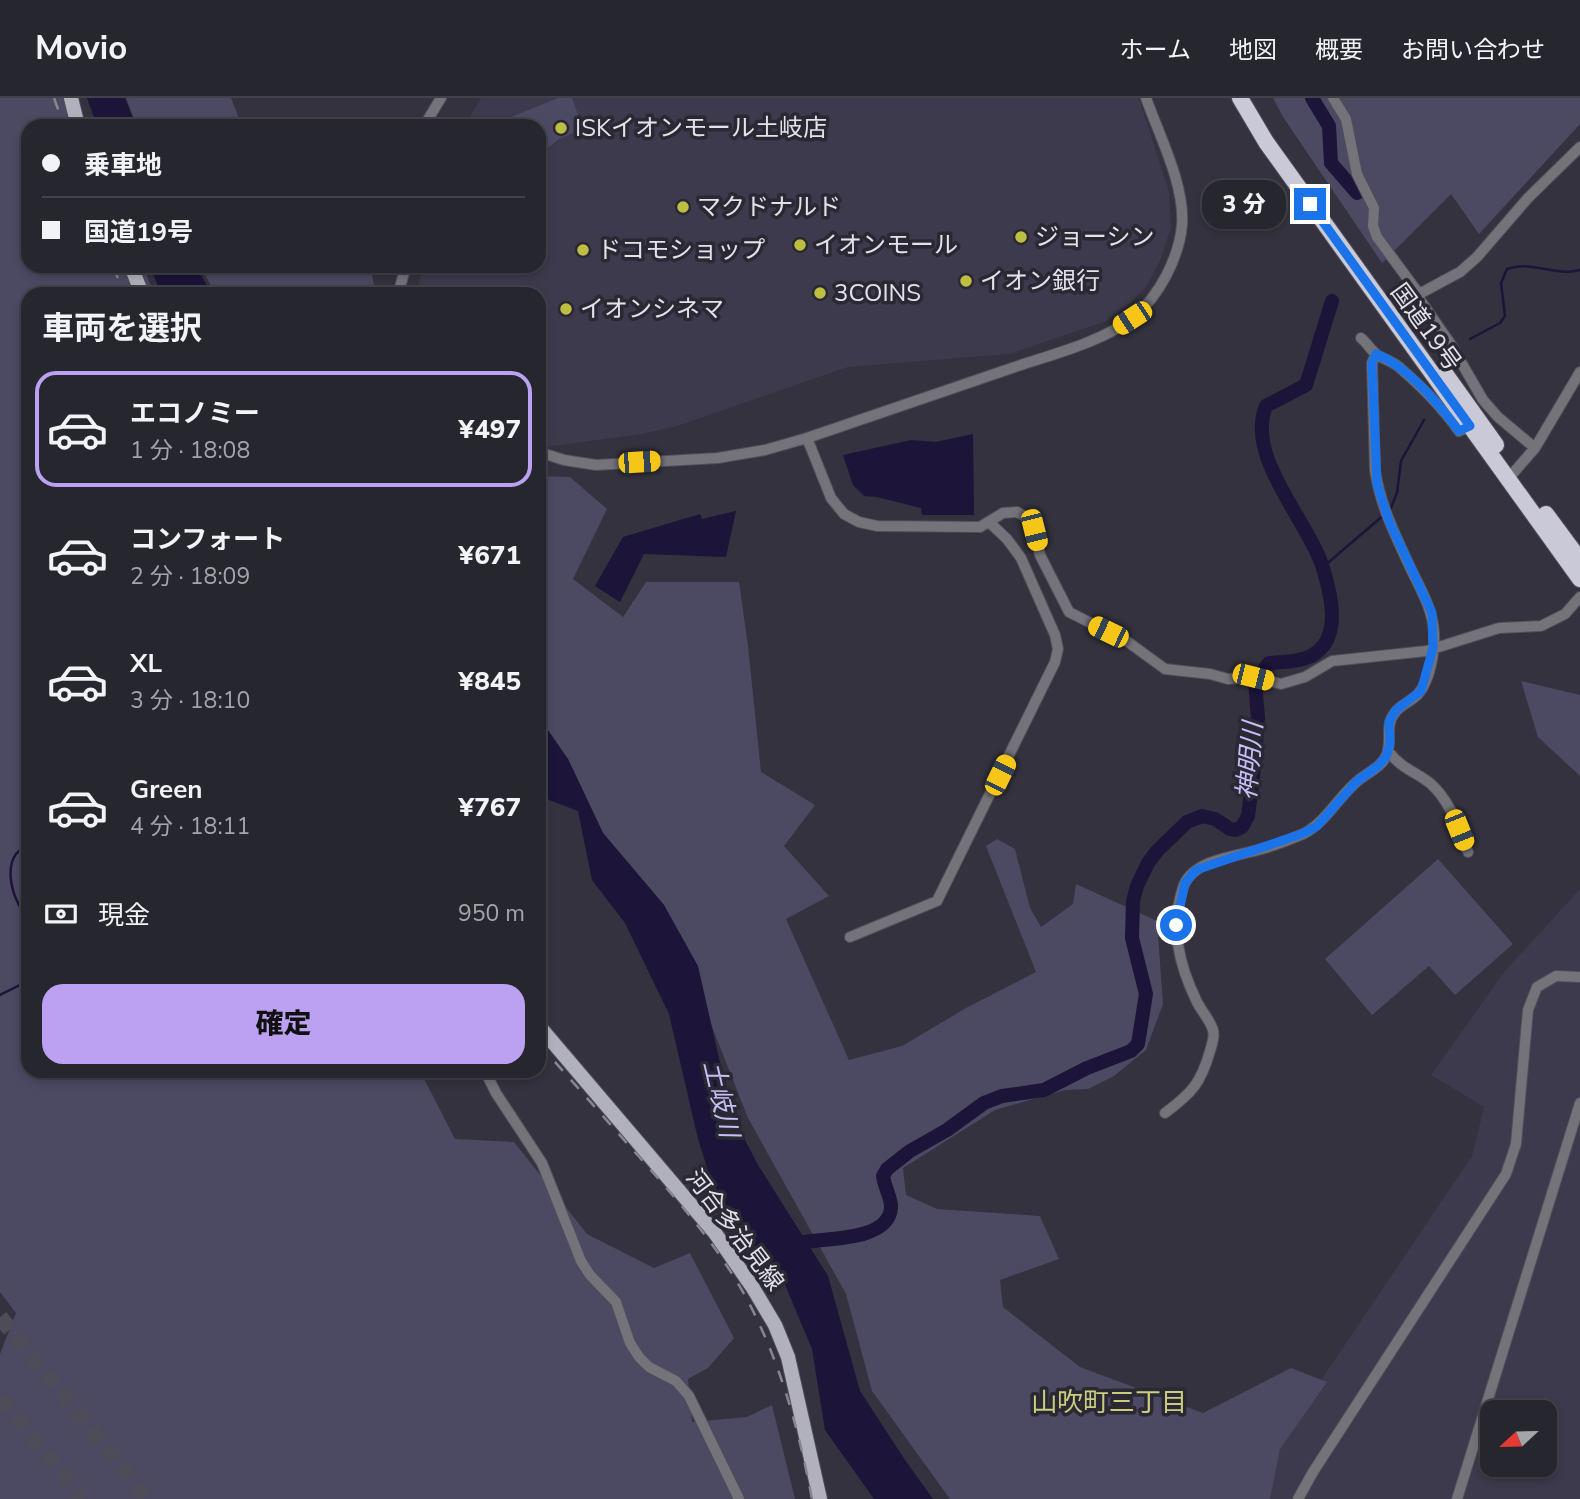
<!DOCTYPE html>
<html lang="ja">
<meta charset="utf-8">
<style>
body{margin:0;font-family:"Nunito Sans","Noto Sans JP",sans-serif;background:#32323a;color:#f1f3f6;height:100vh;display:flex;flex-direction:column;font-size:26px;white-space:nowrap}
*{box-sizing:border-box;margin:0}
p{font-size:23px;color:#a4a5aa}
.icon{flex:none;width:38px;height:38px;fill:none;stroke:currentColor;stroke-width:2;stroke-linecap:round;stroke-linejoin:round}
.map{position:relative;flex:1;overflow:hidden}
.side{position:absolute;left:21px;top:189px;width:525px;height:791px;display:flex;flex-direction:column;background:#26262e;border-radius:21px;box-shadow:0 4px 10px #0003,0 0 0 2px #42434a}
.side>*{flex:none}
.guide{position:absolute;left:21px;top:21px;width:525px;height:154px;border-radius:21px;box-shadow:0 4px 10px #0003,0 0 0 2px #42434a;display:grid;align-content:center;height:154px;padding:0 21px;background:#26262e}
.needle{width:46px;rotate:248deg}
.controls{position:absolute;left:1480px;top:1302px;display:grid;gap:14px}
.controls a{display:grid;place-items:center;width:77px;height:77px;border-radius:14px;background:#26262e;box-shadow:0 4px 10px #0003,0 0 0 2px #42434a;font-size:35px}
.end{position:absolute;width:32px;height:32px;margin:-16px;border:9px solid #1a73e8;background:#fff;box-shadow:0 0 0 4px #fff}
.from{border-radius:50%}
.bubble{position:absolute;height:49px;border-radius:21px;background:#26262e;box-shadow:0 4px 10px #0003,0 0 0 2px #42434a;font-size:23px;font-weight:800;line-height:49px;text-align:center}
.car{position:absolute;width:21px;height:42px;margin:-21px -10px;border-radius:9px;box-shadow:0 0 5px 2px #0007;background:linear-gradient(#f5c518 24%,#345 0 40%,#f5c518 0 76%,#345 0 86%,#f5c518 0)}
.guide b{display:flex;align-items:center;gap:24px;height:66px;font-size:26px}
.guide b+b{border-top:2px solid #42434a}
.guide i{width:18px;height:18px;background:#f1f3f6}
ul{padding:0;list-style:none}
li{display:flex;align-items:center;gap:21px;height:116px;margin:0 14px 10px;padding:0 7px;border:4px solid transparent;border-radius:21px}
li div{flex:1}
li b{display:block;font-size:26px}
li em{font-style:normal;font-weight:800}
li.selected{border-color:#bca0f2}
li>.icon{width:63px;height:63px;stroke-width:1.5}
h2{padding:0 21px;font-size:32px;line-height:84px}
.pay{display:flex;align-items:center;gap:18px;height:77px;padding:0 21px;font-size:26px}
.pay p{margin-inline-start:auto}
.cta{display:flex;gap:14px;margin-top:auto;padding:14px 21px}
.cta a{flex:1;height:80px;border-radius:21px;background:#bca0f2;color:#111;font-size:28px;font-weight:800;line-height:80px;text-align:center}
header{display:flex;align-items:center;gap:42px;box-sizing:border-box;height:98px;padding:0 35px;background:#26262e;border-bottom:2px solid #42434a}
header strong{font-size:33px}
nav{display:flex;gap:38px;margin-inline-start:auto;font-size:24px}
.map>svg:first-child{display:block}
.built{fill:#3c3a4c;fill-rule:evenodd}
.green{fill:#4c4963}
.water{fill:#1c1439}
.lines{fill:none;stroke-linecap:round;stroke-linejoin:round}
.stream{stroke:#1c1439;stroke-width:2.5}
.river{stroke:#1c1439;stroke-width:14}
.highway-tunnel{stroke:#4d4c58;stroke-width:16;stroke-dasharray:16 8;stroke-linecap:butt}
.minor-casing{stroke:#4f4e5a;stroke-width:12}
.major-casing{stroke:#4f4e5a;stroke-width:16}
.highway-casing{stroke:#4f4e5a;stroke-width:18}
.minor{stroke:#737379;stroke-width:10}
.major{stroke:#b1b1bd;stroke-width:14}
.highway{stroke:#cac9d8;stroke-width:16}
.rail{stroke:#878690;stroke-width:2.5;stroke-dasharray:12 12;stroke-linecap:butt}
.route{stroke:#1a73e8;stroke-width:9}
.poi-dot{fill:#bebe42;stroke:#292833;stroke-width:2.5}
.labels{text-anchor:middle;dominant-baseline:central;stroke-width:7;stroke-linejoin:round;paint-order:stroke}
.poi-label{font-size:24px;fill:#e3e2ea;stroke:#292833;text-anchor:start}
.street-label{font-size:24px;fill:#e3e2ea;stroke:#292833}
.water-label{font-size:26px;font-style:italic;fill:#c5bff8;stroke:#292833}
.neighbourhood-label{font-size:26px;fill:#cacc7e;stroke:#292833}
</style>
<header>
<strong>Movio</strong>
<nav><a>ホーム</a><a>地図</a><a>概要</a><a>お問い合わせ</a></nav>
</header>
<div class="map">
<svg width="1580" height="1401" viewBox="0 0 1580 1401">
<rect width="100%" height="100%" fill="#33323e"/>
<path class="built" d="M481,0H1139L1169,94L1171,130L1160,163L1146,189L1129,206L1104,224L1009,256L848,269L677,328L642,336L539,350V196H415L424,168H539V28H464Z
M1580,791V1401H1259L1274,1352L1472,1058L1484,1009L1431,977L1504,874ZM1493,1314H1545V1367H1493Z"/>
<path class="green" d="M0,0H75L86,28H28V168H143L154,196H28V973H420L455,1041L514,1044L587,1136L654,1170L690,1155L734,1240L708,1270L688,1281L692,1324L747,1319L772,1307L795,1401H0V1256L16,1215L0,1194Z
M126,0H231L242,28H137Z
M558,0H572L583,31L559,41L539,57V28H496L499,24Z
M1273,0H1580V26L1479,136L1451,96L1382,165L1283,19Z
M201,168H370L376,196H215Z
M539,378L570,379L607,411L573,481L623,519L646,484H739L748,548L761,674L815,707L784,748L829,798L786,821L849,962L902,948L966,910L1036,874L986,748L997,741L1015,751L1030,810L1041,829L1073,806L1076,786L1157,823L1163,906L1146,952L1114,978L1088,991L1065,992L995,1012L903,1070L906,1097L937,1111L1040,1118L1059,1161L1000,1182L1003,1209L1080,1269L1203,1315L1291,1270L1327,1284L1280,1351L1270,1401H950L872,1293L846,1196L748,1020L664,807L603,735L568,661L539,625Z
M1521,583L1580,597V678L1538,639Z
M1438,761L1513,846L1455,897L1429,868L1372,917L1325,861Z"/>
<path class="water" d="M87,0H125L136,28H97Z
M150,168H197L211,196H161Z
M973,336L974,417H922L921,410L877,399L864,398L853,387L843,357L911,342L936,344Z
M736,413L726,459L644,456L620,504L595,488L623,439L700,416L702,421Z
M539,619L568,661L603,735L664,807L698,868L732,1017L758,1067L828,1178L860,1293L905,1362L933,1401H874L825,1332L812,1251L778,1170L744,1139L711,1082L698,1041L669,916L625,825L592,782L578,713L549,702L539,687Z"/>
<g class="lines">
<path class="stream" d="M1470,241L1500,225L1505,218L1501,185L1507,171C1532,162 1556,179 1580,172
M1390,412L1397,395L1401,363L1424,322
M1323,469L1385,416
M28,748C0,756 10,801 28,820
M0,897L28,883"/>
<path class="river" d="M1312,0L1329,28L1331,65L1357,95
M793,1146C816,1139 888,1146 891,1110C892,1101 884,1088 883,1078L887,1071L910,1053L947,1032L984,1005L1002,998L1044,992L1087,970L1131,953L1138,946L1146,896L1132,840L1133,803L1137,788L1148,765L1157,753L1187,724L1202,718L1215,721L1230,731L1235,732L1242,729L1248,718L1253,679L1258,620L1255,584L1269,565C1282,564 1299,564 1311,558C1343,541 1331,497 1323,470C1308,422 1245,359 1266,308L1306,287L1332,203"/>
<path class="highway-tunnel" d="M0,1219L147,1401
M0,1299L83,1401"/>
<g class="minor-casing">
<path id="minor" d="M1333,0L1346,21L1357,76L1374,110L1373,128L1377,139L1419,196L1420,202L1450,245L1483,302L1498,319L1535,350
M424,28L441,0
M398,196L406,168
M1419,196L1460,174L1477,159L1528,100L1580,49
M1361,240C1367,245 1370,251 1376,256C1381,260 1392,263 1399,269C1421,288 1442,309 1459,333L1470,328
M807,340C875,317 944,293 1012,270C1050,257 1103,244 1134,219C1159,198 1179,160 1182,127C1185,87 1159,37 1146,0
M539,354L564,362L596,367L718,360L765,352L807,340L831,400L844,416L859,424L877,428L980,429L1003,415L1017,414L1028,420L1034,432L1040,457L1069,514L1128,544L1165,571L1210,576L1228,581L1253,579L1281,586L1305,579L1332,563L1426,553L1499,530L1541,528L1565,516L1580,499
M1508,381L1535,350L1580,274
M1388,653C1403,672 1415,673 1431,686C1451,704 1458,730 1468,754
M850,839L937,803L1055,564L1058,551L1055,537L1021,460L1007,441L989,424
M485,973L496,995L542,1065L581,1163L590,1177L616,1204L630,1245L639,1259L649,1269L676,1283L689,1298L739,1401
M1165,1015C1192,995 1201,985 1210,953C1212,946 1215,939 1213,932C1210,922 1202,914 1197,904C1179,867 1169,828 1184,787C1194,762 1236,758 1258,752C1273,748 1289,742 1303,736C1327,724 1339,697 1360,681C1369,674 1383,668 1387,656C1392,642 1385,628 1394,616C1399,607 1411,604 1418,596C1430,583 1435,553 1434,535C1433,512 1421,492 1411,471C1396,439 1380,407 1375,372L1372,265L1376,256
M1298,1401L1313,1374L1506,1076L1516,1046L1528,912L1537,889L1556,878L1580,879
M1457,1401L1580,1005"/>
</g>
<g class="major-casing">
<path id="major" d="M71,0L78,28
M131,168L142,196
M539,928L715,1135L753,1190L775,1227L788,1259L820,1401"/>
</g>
<g class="highway-casing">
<path id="highway" d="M1240,0L1266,44L1580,481
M1446,277L1496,347
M1546,416L1580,462"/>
</g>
<use href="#minor" class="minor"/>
<use href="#major" class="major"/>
<use href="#highway" class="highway"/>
<path class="rail" d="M54,0L64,28
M113,169L125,196
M539,946C573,984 607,1023 641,1061C681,1106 721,1152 749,1205C781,1267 799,1332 812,1401"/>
</g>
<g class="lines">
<path class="route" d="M1176,827L1185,785L1196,772L1304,735L1317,728L1356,684L1378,668L1386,659L1390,645L1389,624L1396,612L1421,593L1433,550L1432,515L1389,423L1377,386L1372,265L1376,256C1407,268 1440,307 1459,333L1470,328L1310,106"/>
</g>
<g class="poi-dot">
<circle cx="561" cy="30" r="7"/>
<circle cx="683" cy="109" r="7"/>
<circle cx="1021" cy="139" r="7"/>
<circle cx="800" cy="147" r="7"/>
<circle cx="583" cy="152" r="7"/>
<circle cx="966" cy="183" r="7"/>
<circle cx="820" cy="195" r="7"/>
<circle cx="566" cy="211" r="7"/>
</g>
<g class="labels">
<g class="poi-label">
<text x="575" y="30">ISKイオンモール土岐店</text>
<text x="697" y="109">マクドナルド</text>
<text x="1035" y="139">ジョーシン</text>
<text x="814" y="147">イオンモール</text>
<text x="597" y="152">ドコモショップ</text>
<text x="980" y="183">イオン銀行</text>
<text x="834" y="195">3COINS</text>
<text x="580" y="211">イオンシネマ</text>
</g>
<g class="street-label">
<text transform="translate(1426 229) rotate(54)">国道19号</text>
<text transform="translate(735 1132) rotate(53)">河合多治見線</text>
</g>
<g class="water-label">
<text transform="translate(1250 663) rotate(-85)">神明川</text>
<text transform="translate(721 1001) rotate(77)">土岐川</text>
</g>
<g class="neighbourhood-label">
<text x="1109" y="1304">山吹町三丁目</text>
</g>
</g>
</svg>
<div class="controls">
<a><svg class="needle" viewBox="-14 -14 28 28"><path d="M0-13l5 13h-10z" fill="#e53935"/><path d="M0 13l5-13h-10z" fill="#a4a5aa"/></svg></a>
</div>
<i class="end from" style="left:1176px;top:827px"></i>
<i class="end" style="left:1310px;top:106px"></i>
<div class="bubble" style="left:1202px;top:82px;width:84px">3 分</div>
<i class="car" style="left:1132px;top:220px;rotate:237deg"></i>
<i class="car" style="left:639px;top:364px;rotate:86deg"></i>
<i class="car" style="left:1034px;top:432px;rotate:166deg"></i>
<i class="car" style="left:1108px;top:534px;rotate:296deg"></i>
<i class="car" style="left:1253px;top:579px;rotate:104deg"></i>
<i class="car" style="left:1000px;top:677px;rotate:26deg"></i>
<i class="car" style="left:1459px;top:732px;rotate:158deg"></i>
<div class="guide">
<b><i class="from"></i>乗車地</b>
<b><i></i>国道19号</b>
</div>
<section class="side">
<h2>車両を選択</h2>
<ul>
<li class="selected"><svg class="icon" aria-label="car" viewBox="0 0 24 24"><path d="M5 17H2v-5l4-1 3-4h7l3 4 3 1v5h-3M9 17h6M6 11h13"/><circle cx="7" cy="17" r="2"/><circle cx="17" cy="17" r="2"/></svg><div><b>エコノミー</b><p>1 分 · 18:08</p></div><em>¥497</em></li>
<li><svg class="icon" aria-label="car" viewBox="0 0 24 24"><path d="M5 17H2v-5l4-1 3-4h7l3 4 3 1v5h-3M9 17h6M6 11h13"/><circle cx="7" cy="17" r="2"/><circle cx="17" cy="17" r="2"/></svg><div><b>コンフォート</b><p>2 分 · 18:09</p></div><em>¥671</em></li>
<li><svg class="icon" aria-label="car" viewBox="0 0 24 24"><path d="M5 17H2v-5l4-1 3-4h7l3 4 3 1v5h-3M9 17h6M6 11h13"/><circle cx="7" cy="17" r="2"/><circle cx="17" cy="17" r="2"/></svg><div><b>XL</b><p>3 分 · 18:10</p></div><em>¥845</em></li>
<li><svg class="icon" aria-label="car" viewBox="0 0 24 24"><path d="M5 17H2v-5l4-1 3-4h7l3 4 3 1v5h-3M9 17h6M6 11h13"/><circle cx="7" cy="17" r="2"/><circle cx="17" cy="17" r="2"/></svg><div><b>Green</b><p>4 分 · 18:11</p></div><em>¥767</em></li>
</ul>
<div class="pay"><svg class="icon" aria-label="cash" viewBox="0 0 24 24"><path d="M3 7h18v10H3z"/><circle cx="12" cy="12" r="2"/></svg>現金<p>950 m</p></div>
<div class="cta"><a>確定</a></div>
</section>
</div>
